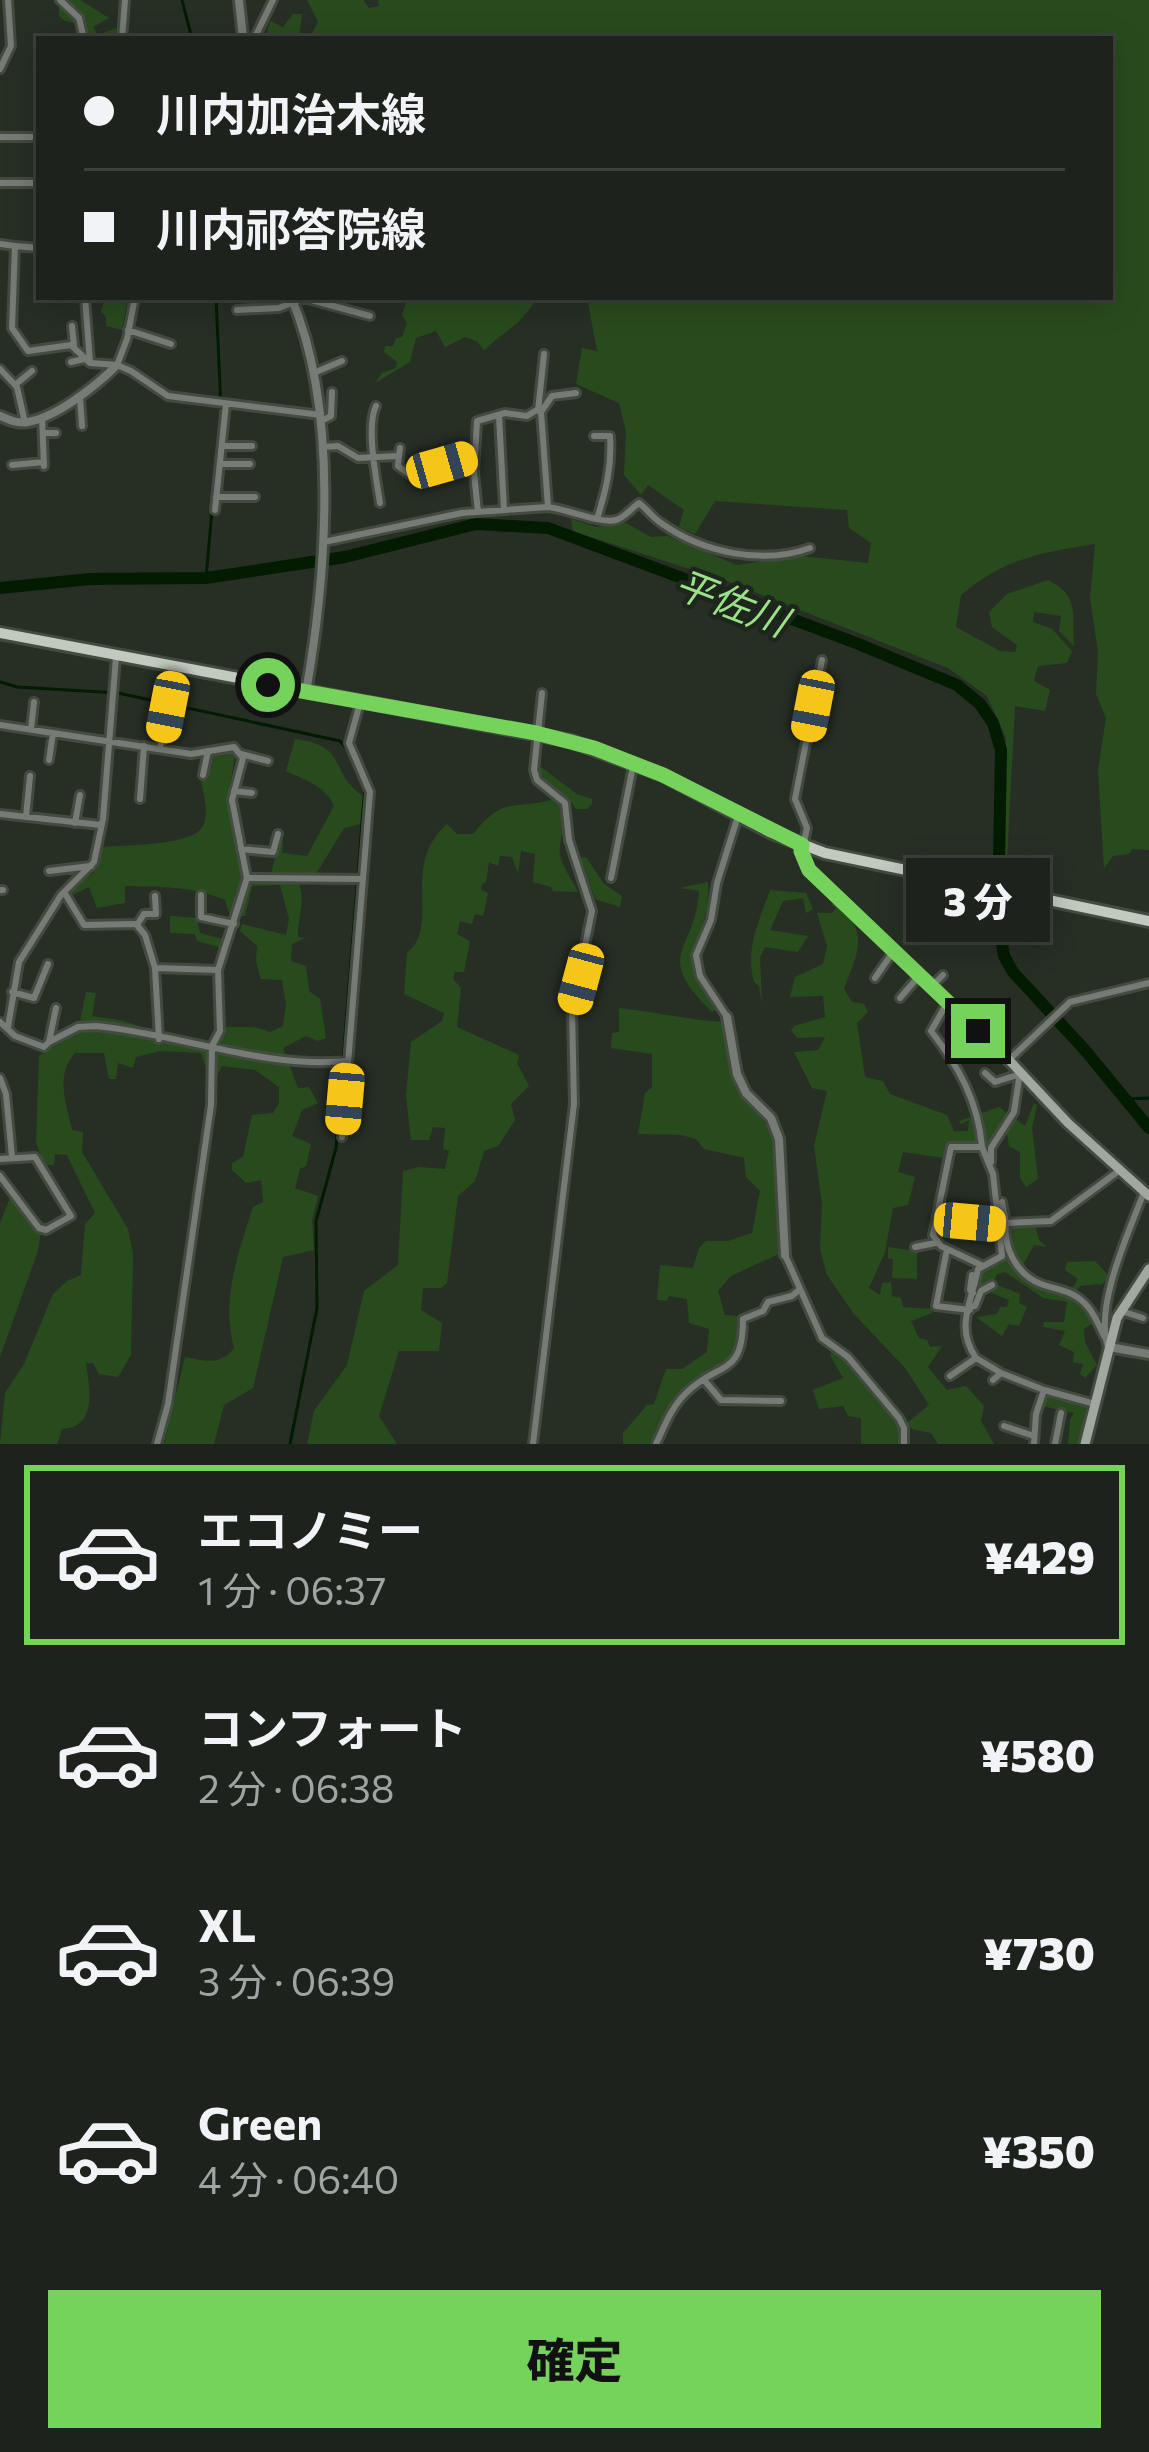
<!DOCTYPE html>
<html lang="ja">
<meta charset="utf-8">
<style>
body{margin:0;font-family:Commissioner,"Noto Sans JP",sans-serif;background:#2a2f29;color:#f1f3f6;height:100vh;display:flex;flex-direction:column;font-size:45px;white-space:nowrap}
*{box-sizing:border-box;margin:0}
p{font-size:39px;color:#a0a4a3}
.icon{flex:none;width:66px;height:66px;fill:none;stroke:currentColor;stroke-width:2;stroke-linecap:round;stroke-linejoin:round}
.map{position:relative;height:1444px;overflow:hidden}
.side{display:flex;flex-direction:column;background:#1d231c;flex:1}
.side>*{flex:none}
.guide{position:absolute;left:36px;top:36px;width:1077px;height:264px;border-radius:0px;box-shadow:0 6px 30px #0003,0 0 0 3px #3b403b;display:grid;align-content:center;height:264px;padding:0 48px;background:#1d231c}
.end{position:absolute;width:54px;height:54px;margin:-27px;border:15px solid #75d25b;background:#111;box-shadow:0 0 0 6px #111}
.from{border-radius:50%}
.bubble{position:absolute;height:84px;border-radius:0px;background:#1d231c;box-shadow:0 6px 30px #0003,0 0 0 3px #3b403b;font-size:39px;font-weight:800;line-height:84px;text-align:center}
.car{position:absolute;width:36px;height:72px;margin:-36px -18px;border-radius:15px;box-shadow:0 0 9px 3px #0007;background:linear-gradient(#f5c518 24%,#345 0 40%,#f5c518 0 76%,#345 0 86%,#f5c518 0)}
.guide b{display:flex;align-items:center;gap:42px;height:114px;font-size:45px}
.guide b+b{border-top:3px solid #3b403b}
.guide i{width:30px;height:30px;background:#f1f3f6}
ul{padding:21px 0 0;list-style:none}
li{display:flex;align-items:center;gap:36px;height:180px;margin:0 24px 18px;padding:0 24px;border:6px solid transparent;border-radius:0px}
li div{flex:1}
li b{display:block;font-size:45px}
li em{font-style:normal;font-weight:800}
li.on{border-color:#75d25b}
li>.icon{width:108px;height:108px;stroke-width:1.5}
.primary-button{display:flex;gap:24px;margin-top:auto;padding:24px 48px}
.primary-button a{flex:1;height:138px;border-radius:0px;background:#75d25b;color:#111;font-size:48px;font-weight:800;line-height:138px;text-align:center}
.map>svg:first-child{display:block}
.green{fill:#284b1e}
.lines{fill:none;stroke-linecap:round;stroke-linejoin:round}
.stream{stroke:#031b00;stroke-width:3}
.river{stroke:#031b00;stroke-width:12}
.minor-casing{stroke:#434b41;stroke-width:12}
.tertiary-casing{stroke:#434b41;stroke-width:14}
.secondary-casing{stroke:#434b41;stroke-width:15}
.primary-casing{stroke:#434b41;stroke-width:16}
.minor{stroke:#777b76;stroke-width:6}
.tertiary{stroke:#777b76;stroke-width:8}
.secondary{stroke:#a1a89f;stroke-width:9}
.primary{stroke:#c2cabf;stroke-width:10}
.route{stroke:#75d25b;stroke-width:15}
.labels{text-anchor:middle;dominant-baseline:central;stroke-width:9;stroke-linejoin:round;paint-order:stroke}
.water-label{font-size:39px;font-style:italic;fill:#9ae187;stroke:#1e251c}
</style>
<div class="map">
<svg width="1149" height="1444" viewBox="0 0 1149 1444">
<rect width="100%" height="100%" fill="#272f25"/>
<path class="green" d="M59,0H80L109,18L93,27L98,35L116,28L117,39H87L85,25L65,21L59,16Z
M307,0H363L369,8L379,6L378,0H1149V850L1133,849L1128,854L1113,856L1104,868L1098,770L1106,718L1096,694L1098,652L1090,598L1095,544C1041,552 1004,559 961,595L956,627L1000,651L1015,652L1017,645L992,627L989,612L1007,594L1048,580C1080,596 1072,614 1074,646L1059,631L1061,616L1034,612L1033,622L1052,629L1072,651L1067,663L1038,666L1034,681L1050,690L1045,711L1015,706L1004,918L1001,846L1006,738L987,696L948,668L729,582L573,531L571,519L596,527L624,522L651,537L667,536L737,565L801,556L868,563L871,543L849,528L847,510L715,501L695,534L679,527L684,510L648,485L641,495L624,475L626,432L619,403L576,384L582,348L597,351L587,297H1110V39H309L318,22Z
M293,14H302L299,39H265L270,21L283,27Z
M105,297H128L122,330L106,326V317L101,312Z
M408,297H546C531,301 529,313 516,324C505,333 494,340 484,351L478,342L465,337L445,347L436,331L416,338L410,362L375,383L382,373L396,368L397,362L384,352L385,346H393L396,338L402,337L407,323L402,315Z
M295,739C350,746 327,771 363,796L360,824L344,828L316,874L271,875L279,840L283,842L282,853L307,856L334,806C326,786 305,780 286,771Z
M230,752L235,756L228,796L244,876L299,884C306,904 297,917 298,937L305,938L292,944L291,961L306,966L309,991L320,999L326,1038L317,1041L306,1036L283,1048L298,1088L309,1087L318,1103L302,1110L292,1136L311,1144L306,1166L300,1169L295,1188L318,1196L312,1220L314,1250L283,1257L253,1388L224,1405L214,1444H164L185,1357C205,1361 220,1366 234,1348C221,1299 238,1254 253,1207L263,1202L261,1180L246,1183L232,1170V1163L243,1157L252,1115L273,1113L279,1103V1087L255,1070L222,1066L215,1080L217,1054L225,1027H254L270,1032L283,1026L286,1005L282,980L261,979L256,962L257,946L240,931L242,924L286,935L289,919L280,885L252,886L245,916H230L225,900C194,886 159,887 125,886V903L97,908L89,887L72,895L69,892L95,871L103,847C124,845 194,846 203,826C210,810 203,795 201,780L208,779L212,755Z
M537,764L577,794L592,799V804L587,809H576C566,789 543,788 537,764Z
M555,799C575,815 557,835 560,855C562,867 573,881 578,892L553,891L551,887L533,882L535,854L521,851L518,873L512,857L500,856L498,866L489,862L486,882L482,884L481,890L488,893L483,916L475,914L472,924L460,921L457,934L470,941L464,972H455L453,979L461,988L457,1027L519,1055L517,1063L529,1086L511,1104L515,1120L498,1146L484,1151L475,1181L458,1196L447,1283L441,1288H423L421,1310L442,1323L439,1351H399L379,1416L397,1444H307L314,1411L347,1365L364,1291L398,1265L403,1171L419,1167L445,1169L449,1151L443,1149L445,1128L433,1127L429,1140H411L406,1096L411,1042L442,1021L444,1013L404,994L407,953C442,924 399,867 447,824L457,834H473C505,795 511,811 555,799Z
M586,857L604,884L622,896L620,907L595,899L581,858Z
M708,882C712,944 668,948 719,1008L712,1012C651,953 696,952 699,891L680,888Z
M770,890L806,893L813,909L806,913L803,898L783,901L770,930L808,936L798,952L765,947L760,957L762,1004L759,986L754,982C745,948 759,922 770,890Z
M837,900C869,935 859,949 844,989L852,1002L864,1004L868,1012L857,1023L865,1077L883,1081L890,1094L947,1115L954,1131H968L969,1120L961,1124L959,1121L999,1107L1025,1126L1034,1103L1037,1105L1032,1128L1038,1179L1026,1187L1020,1178V1152L1009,1146L1007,1132L1001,1129L986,1145L947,1142L944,1158L903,1152L898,1172L915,1177L908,1205L893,1208L885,1252L869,1288L880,1295L882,1283L891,1282L892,1296L901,1298L903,1307L933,1309L932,1313L911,1321L919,1338L927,1340L930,1347L942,1346L928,1367L947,1390L966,1386L984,1406L981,1421L994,1444H938L931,1433L912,1429L907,1423L929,1405L905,1368L854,1314L827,1275L820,1249L822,1204L814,1146L827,1091L812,1088L794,1052L818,1050L825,1037L797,1038L791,1030L794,1026L825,1017L823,996L790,997L795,977L823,964L827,946L817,913H832L836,908L831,904Z
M170,916L197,918L200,933L226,940L222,948L197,941L195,934L170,933Z
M86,992L96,993L92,1016C113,1019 146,1022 157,1041L210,1049L209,1077L201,1053L160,1051L136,1057L133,1068L118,1063L116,1079H109L104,1053H75C55,1075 66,1103 72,1130L83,1132L82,1152L128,1229L133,1254L131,1355L118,1377L99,1374L93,1363H86C90,1390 97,1427 62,1429L57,1444H0L5,1393L24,1364L53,1294L67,1281L81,1275L85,1224L95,1213L67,1155L55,1154L54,1165H44L36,1142L39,1056L78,1031Z
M619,1008C655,1012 690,1020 724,1022C727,1045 727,1073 740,1092C752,1110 768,1120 774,1142L777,1227L781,1253L731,1276L718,1291L725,1315L738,1316L740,1333L735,1355L693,1382L673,1405L653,1444H623V1433L647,1405L654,1404L666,1369H682L707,1352L709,1329L689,1323L687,1299L669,1296L667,1301L657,1300L660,1265L693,1268L699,1248L706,1241H728L752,1233L760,1191L746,1177L744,1158L704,1149L696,1139L681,1135L638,1134L645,1093L652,1087V1054L611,1048L612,1033L619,1032Z
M10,1198L41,1232L38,1251L0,1357V1223Z
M1012,1227L1036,1228L1039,1240L1047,1247L1034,1245L1023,1265L1009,1245V1229Z
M888,1247L917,1251V1279L892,1278L893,1259L888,1258Z
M1008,1257C1017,1263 1021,1272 1029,1278C1053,1296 1081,1290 1094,1322L1084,1329L1085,1342L1097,1365L1085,1378L1080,1374L1083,1364L1073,1362L1074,1352L1059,1345L1065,1331L1043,1327L1044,1322H1064L1067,1302L1043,1298L1005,1272L997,1274L993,1283L1020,1294L1019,1303L1027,1307L1019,1326L1009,1324L1002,1336L976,1317L997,1314L1000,1307H1007L1009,1300L992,1293L990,1288L975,1295L980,1270Z
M1095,1261L1110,1277L1102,1284L1080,1286L1075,1293L1071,1291L1078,1279L1065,1270L1067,1262Z
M833,1348L847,1359L896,1419L902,1429L901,1444H861V1418L848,1416L843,1406L819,1409L813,1390L843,1378L830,1355Z
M1045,1392L1087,1403L1079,1444H1068L1070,1419L1074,1413L1042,1406Z"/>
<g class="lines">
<path class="stream" d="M182,0L192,39
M206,578L221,409L216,297
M0,682L17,687L118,693L340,741L349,751
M1127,1099L1149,1098
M290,1444L317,1308L316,1221L336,1148L365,787"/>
<path class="river" d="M0,588L90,579L206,578L345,557L476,524L548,528L856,643L957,685L980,704L993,723L1001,750L998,920L1004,956L1013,972L1084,1049L1149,1128"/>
<g class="minor-casing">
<path id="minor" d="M60,0L79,18L84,39
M122,39L125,0
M254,39L273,0
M0,69L11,46L8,0
M0,137H31
M0,183H39
M0,244L15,246L12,328L28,351L71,345L90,363L117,365L131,371L168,396L321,415
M15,246L39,248
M85,297L90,363
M237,310L279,308L304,298L370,316
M72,326L74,346
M128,330L171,344
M71,362L84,359
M117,365L127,339L135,297
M0,369L17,387L25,423
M316,372L342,361
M15,385L32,371
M80,397L82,426
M376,406C366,426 376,478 380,503
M538,411L544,354
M499,415L504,510
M42,417L44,466
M321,421L331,416L332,392
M44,433H56
M594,436H610C612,466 606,490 597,519
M222,446H252
M322,447L338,446L358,458L398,456
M400,448L398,466L409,474L475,456
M220,464H250
M12,465L44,462
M216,497H255
M548,507C568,509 600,524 616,520C624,518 632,508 639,503C647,509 653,518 661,523C703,553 763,565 810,548
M215,510L226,404
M478,512L474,473L477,421L505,413L527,416L535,411
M324,542L462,513L548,507L541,412L552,396L576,393
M0,725L191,754L234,747L243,758L232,800L247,878L218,970L220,1031L212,1046L211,1105L168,1404L157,1444
M31,729L34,702
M160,749L168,707
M241,754L268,761
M49,760L53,733
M203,775L208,751
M234,791L252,793
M140,799L144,746
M0,814L101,825
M26,817L30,776
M75,823L80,795
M804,842L807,828L795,799L822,660
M241,849L273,852L278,834
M49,871L91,866
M247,878L363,879
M611,878L633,766
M0,890H3
M64,892L84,925L136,924L145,935L155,968L218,970
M201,895V917L234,924
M137,925L144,914H156L155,896
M155,968L159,1039
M875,978L893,952
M931,987L943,975
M12,992L34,998L48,964
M900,998L919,976
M947,1003L931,1031C959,1067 978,1101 982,1147
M727,1017L700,976L696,955L711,920L717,883L738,816
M0,1022L15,1036L44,1047L49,1042L56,1008
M8,1027L19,962L61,895L94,862L103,819L116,657
M49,1042L78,1027L96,1026C180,1034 263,1069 348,1061
M1009,1060L1070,1002L1149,983
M985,1073L995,1082L1017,1075
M0,1078L6,1094L12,1157
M342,1137L370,792L349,743L360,703
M0,1159L35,1157L71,1216L46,1230L39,1228L0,1176
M991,1162V1148L1014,1112L1020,1072
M1002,1202L1006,1223
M970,1222L999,1225
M915,1247L935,1243
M947,1249L936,1306L970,1310
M785,1255L822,1338L848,1357L899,1418L904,1428V1444
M981,1265L941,1246L933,1235L951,1147H982L993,1174L1002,1256
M972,1275L970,1290L973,1293
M971,1306H975L981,1291L992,1285
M1121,1311L1143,1318
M1104,1336C1097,1321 1091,1306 1077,1297C1065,1289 1054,1289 1041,1284C1017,1275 1003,1248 1006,1223L1051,1221L1120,1170
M1108,1347C1094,1306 1129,1232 1144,1192
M976,1358C955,1327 971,1304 978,1269L1002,1256
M950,1376L976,1358L1001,1373
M704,1380L721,1400L781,1401
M993,1380L1001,1373L1044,1390
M1004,1426L1034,1436
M533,1444L574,1104L572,1010L592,911L569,840L565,803L537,780L534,770L542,693
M656,1444C664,1427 671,1408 685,1394C719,1360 743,1378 743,1319L763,1311L768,1302L792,1296L799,1290
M1034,1444L1036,1414L1044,1390L1095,1404
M1055,1444L1061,1413"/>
</g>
<g class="tertiary-casing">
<path id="tertiary" d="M239,0L243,39
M291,297C339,409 327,573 306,692
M0,416C9,420 18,424 28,422C57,417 96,386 117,365
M727,1017L737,1074L746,1093L771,1118L779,1139L785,1255
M1109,1347L1149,1354"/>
</g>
<g class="secondary-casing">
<path id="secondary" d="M803,845L801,851L809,870L1009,1060L1068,1123L1149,1196
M1085,1444L1117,1318L1149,1269"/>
</g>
<g class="primary-casing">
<path id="primary" d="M0,633L571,741L663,775L770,832L825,853L1149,921"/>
</g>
<use href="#minor" class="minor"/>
<use href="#tertiary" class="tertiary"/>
<use href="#secondary" class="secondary"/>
<use href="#primary" class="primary"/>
</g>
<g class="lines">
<path class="route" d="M268,685L536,733L594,748L663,775L802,845L801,851L809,870L978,1031"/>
</g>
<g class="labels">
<g class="water-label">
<text transform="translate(732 601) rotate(21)">平佐川</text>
</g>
</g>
</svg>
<i class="end from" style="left:268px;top:685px"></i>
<i class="end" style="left:978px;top:1031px"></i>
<div class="bubble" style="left:906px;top:858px;width:144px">3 分</div>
<i class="car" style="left:442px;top:465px;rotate:74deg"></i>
<i class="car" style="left:813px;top:706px;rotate:191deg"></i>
<i class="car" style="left:168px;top:707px;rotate:191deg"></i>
<i class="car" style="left:581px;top:979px;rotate:195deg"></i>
<i class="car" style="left:345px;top:1099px;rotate:185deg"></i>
<i class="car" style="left:970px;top:1222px;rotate:95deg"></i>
<div class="guide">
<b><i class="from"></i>川内加治木線</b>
<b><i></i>川内祁答院線</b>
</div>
</div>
<section class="side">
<ul>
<li class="on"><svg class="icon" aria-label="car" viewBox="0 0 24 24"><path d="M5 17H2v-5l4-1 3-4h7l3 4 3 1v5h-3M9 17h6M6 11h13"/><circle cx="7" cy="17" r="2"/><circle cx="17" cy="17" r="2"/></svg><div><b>エコノミー</b><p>1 分 · 06:37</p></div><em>¥429</em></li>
<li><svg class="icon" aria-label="car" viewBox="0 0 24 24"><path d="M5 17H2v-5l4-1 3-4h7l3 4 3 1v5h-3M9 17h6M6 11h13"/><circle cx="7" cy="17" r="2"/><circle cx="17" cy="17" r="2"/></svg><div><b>コンフォート</b><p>2 分 · 06:38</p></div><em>¥580</em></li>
<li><svg class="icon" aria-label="car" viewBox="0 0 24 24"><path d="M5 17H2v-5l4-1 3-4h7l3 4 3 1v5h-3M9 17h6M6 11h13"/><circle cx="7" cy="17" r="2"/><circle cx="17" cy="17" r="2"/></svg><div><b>XL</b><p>3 分 · 06:39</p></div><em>¥730</em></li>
<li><svg class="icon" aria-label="car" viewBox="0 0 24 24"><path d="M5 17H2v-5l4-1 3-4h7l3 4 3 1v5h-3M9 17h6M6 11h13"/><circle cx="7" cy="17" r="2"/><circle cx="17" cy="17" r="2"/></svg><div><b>Green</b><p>4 分 · 06:40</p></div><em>¥350</em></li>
</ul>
<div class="primary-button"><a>確定</a></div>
</section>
